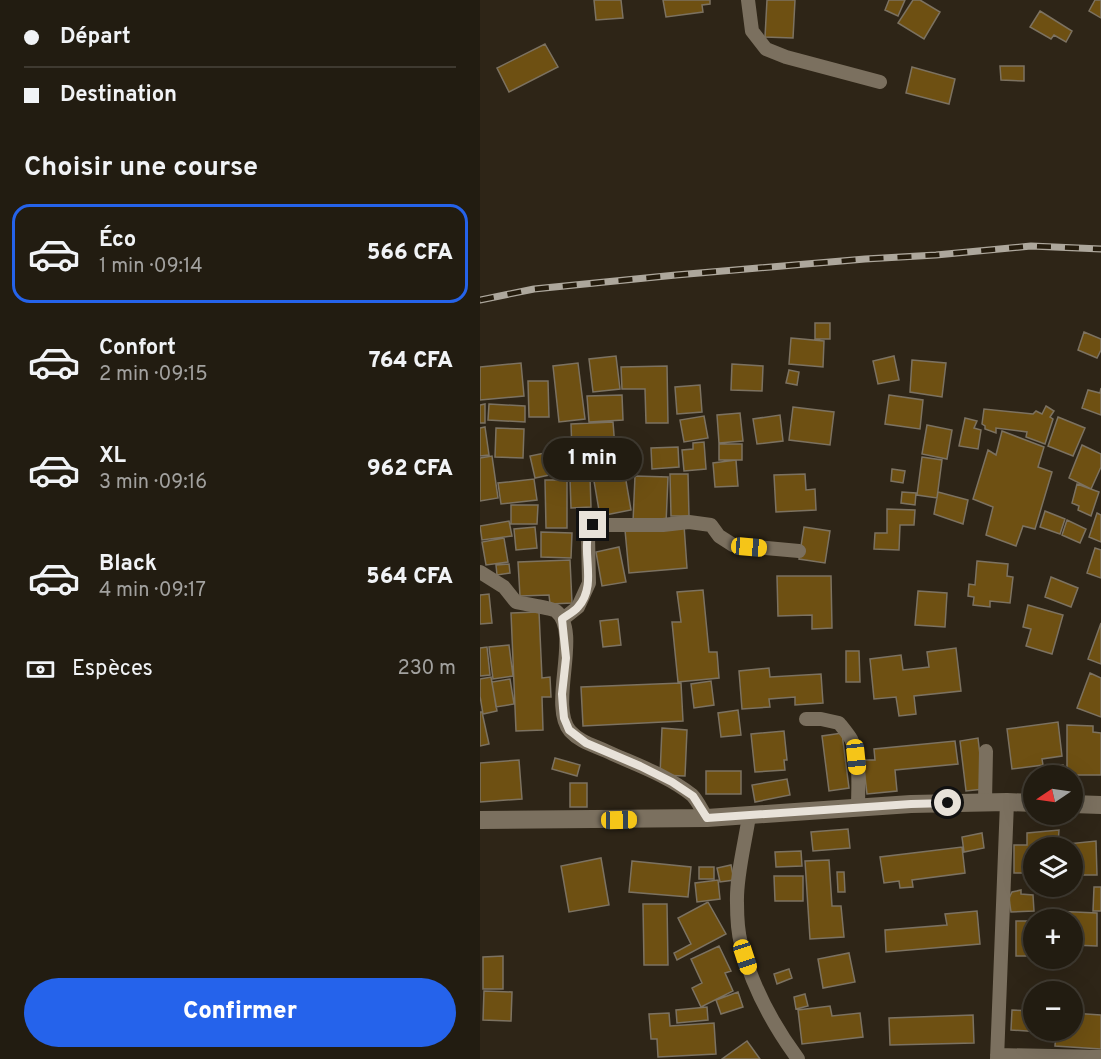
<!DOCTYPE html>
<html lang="fr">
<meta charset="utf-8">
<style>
body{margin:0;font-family:Overpass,sans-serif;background:#2a251a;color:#f1f3f6;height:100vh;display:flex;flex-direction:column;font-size:22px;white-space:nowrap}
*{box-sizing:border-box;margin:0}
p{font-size:20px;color:#a2a19f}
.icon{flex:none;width:33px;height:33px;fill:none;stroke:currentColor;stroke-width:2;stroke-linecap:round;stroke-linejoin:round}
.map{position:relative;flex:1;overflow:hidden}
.sheet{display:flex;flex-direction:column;background:#221c11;width:480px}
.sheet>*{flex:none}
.hud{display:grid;align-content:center;height:132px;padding:0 24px;background:#221c11}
.needle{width:39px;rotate:257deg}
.buttons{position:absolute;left:543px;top:765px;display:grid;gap:12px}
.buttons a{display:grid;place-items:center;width:60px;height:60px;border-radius:50%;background:#221c11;box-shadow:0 6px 24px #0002,0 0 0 2px #3f3a31;font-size:30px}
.end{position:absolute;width:27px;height:27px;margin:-14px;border:8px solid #e8e2d9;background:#111;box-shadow:0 0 0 3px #111}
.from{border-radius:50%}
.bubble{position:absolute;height:42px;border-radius:21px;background:#221c11;box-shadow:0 6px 24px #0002,0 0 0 2px #3f3a31;font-size:20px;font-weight:800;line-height:42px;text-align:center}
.car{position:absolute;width:18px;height:36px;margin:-18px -9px;border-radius:8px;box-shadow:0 0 4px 2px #0007;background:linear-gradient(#f5c518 24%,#345 0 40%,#f5c518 0 76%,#345 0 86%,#f5c518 0)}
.hud b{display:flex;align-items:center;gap:21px;height:57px;font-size:22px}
.hud b+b{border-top:2px solid #3f3a31}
.hud i{width:15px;height:15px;background:#f1f3f6}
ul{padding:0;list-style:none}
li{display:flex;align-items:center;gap:18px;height:99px;margin:0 12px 9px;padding:0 12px;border:3px solid transparent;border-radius:18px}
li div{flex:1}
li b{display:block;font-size:22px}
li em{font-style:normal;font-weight:800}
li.active{border-color:#2563eb}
li>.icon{width:54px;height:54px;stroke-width:1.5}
h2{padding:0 24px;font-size:27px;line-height:72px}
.pay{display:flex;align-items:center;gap:15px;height:66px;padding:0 24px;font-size:22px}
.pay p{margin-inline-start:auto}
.primary-button{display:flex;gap:12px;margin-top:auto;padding:12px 24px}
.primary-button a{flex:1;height:69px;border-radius:36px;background:#2563eb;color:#fff;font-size:24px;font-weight:800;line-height:69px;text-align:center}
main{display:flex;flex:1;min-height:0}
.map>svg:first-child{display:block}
.building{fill:#6e5012;stroke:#7c7261;stroke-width:1.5}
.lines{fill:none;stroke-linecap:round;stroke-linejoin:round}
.minor{stroke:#7b705f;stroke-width:14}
.tertiary{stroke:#7b705f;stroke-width:18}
.rail-casing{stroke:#ada79c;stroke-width:7}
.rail{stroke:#251c0d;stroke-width:4.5;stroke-dasharray:14;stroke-linecap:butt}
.route{stroke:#e8e2d9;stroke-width:8}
</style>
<main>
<section class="sheet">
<div class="hud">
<b><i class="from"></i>Départ</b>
<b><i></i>Destination</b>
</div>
<h2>Choisir une course</h2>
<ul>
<li class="active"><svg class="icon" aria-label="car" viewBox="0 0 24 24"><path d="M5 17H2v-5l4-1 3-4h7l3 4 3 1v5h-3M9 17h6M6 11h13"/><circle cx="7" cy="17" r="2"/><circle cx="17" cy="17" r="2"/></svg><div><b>Éco</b><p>1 min · 09:14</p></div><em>566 CFA</em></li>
<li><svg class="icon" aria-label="car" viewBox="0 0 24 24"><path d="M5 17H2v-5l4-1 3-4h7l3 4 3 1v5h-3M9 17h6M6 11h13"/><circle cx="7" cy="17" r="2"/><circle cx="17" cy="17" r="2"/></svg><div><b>Confort</b><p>2 min · 09:15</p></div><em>764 CFA</em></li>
<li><svg class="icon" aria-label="car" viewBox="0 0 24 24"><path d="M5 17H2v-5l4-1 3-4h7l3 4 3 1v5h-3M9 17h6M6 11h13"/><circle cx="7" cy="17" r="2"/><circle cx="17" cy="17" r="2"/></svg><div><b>XL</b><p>3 min · 09:16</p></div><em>962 CFA</em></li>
<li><svg class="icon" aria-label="car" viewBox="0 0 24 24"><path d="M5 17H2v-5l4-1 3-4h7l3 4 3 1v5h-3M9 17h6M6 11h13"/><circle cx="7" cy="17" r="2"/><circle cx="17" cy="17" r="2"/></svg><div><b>Black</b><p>4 min · 09:17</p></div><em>564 CFA</em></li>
</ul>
<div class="pay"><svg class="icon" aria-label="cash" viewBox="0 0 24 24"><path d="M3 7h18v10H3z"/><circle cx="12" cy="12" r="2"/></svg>Espèces<p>230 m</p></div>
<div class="primary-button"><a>Confirmer</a></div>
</section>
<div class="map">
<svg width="621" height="1059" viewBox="0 0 621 1059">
<rect width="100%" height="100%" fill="#2e2517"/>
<path class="building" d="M114,0H141L143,18L116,20Z
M183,0H230V4L222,5L223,12L186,17Z
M287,0H315L313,38L285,37Z
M409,0H425L418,16L405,10Z
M433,0H440L460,12L444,39L418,23Z
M615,0H621V18L609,11Z
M560,11L592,31L586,42L574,35L571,39L550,27Z
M65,44L78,67L29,92L17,68Z
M520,66H544V81L521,80Z
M432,67L475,79L469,104L426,93Z
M335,323H350V339H335Z
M604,332L621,339V350L617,358L598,350Z
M311,338L344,341L343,367L309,364Z
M136,356L140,389L113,392L109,359Z
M414,356L419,380L398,384L393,361Z
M432,360L466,363L462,397L430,392Z
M41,363L44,396L0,400V367Z
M98,363L105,419L79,422L73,366Z
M252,364L283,366L282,391L251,390Z
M187,366L188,423H166L165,389H142L141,367Z
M309,370L319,372L317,385L306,383Z
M48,381H68L69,417H49Z
M220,385L222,412L197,414L195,387Z
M621,388V415L602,408L608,390L620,393Z
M142,395L143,420L109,422L107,396Z
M409,395L443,400L440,429L405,424Z
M5,404V423H0V405Z
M9,404L45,406V422L8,420Z
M566,406L574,411L570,417L573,419L565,444L546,437L547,432L516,428V433L505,429V426L502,424L504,409L553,414L556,411L562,414Z
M313,407L354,412L350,445L309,440Z
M260,413L263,441L239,443L237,415Z
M300,415L303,441L277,444L273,419Z
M224,416L228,438L204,442L200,420Z
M578,417L605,428L593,456L568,446Z
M485,418L497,421L494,428L501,430L498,449L479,446Z
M133,422L135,448L92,451L91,424Z
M447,425L472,430L467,459L442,454Z
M5,427L9,455L0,456V428Z
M16,428L44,429L43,458L15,457Z
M522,431L564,447L558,467L572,472L555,529L543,526L536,546L506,535L513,507L493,499L508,450L516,455Z
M224,442L226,469L204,471L202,450L213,449V443Z
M239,444H262V460H239Z
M602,445L621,454V467L611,489L589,478Z
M198,447L199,467L172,469L171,448Z
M75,451L79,473L55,478L50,456Z
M12,456L18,498L0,501V458Z
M135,457L138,474L118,477L115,460Z
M442,457L462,460L457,498L437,495Z
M256,460L258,486L235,487L233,463Z
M412,469L425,471L423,483L411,481Z
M190,474H208L209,516H191Z
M325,474L326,490L335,489L336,510L296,512L294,475Z
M145,475L151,510L120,516L114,481Z
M155,476L188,477L186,524L153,522Z
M110,477L111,507L91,508L90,478Z
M54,479L57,500L21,504L18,483Z
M65,480H87V528H66Z
M597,484L619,492L611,516L598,510L599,506L592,503Z
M422,492L436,493L435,505L421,503Z
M458,492L488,500L483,524L454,514Z
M31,505H58L57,524H31Z
M407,509L435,510L434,525H420L419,550L394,549L395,533H407Z
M565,511L585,519L580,534L560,527Z
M617,513L621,515V542L609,537Z
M587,520L606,529L600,543L582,535Z
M29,521L32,536L2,540L0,526Z
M204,525L207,568L149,573L145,530Z
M55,527L57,548L36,550L34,529Z
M324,527L350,531L345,563L319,559Z
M61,532L92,533L91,558L61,557Z
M24,538L28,562L6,565L2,542Z
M139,547L146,582L122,586L116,552Z
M615,548L621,550V578L607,573Z
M90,560L92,603L70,604L69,595L40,596L38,562Z
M497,561L528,564L527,576L533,577L530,603L510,601V607L493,605L494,597L488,596L489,584L495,585Z
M29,564L30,573L17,575L16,565Z
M297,576H351L352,628L332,629V615L298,616Z
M571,577L598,588L591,607L565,597Z
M223,590L229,652H237L239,678L198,682L192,622H201L197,592Z
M438,591L467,593L465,627L435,625Z
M9,594L12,623L0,624V595Z
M548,605L583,615L572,654L546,646L551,629L543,627Z
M59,612L62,678L70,677L71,697H62L63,730L36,731L31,613Z
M138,619L141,645L123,647L120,621Z
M621,623V664L608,659Z
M29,645L33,676L13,679L9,647Z
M7,647L10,675L0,676V648Z
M476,648L481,691L434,696L436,714L419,716L416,697L394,699L390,659L421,655L423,670L449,667L447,652Z
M366,651H379L380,682H366Z
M289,668L290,677L341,674L343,703L315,705V697L289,699L290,707L262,709L259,671Z
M610,673L621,678V717L597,708Z
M11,677L17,711L3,714L0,696V679Z
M30,679L34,704L16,707L12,682Z
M231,681L234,705L214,708L211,684Z
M201,683L203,721L103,726L101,687Z
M258,710L261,735L241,737L238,713Z
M0,712H2L9,744L0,746Z
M578,722L582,756L562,759L563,765L532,769L527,729Z
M587,725L613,726V732L621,733V775H587Z
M182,728L207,730L205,776L180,775Z
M304,731L307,760H304L305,770L275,772L271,734Z
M362,733L369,788L349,791L342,736Z
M498,738L504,789L486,791L480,741Z
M475,741L478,764L415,770L417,791L387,794L383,760H395L394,749Z
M75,758L100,765L97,776L72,769Z
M39,760L42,799L0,802V763Z
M583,765L584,776H567V766Z
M226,771H261V794H226Z
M307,779L310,795L275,802L272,785Z
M90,783H107V807H90Z
M368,829L370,848L333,851L331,832Z
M579,830L578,845L616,841L617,875H592V848H554V873H534V845H547V833Z
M502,833L504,848L484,852L482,837Z
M482,847L485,873L432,880L433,887L420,888L419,881L404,883L400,857Z
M321,851L322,866L296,867L295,852Z
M121,858L129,905L89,912L81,866Z
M349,860L352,906H361L364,937L330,939L325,861Z
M152,861L211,867L208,897L149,892Z
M251,865L254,880L240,882L237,868Z
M219,867H234V879H219Z
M357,872H364L365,892H358Z
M294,876H323V901H295Z
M238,880L240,899L217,902L215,883Z
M614,887H621V911H613Z
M541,890V894L553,895L554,911L531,912L529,898L532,892Z
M228,902L246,934L197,960L194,953L211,944L198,918Z
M163,904H187L188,965H164Z
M497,911L500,944L406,952L405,930L467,925L465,914Z
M572,911L617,913V946L592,945V920H572Z
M536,921H554V956H536Z
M239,946L251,971L245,973L253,991L221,1007L212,988L222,983L211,959Z
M369,953L375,982L343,988L338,959Z
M23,956V989H3V957Z
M309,969L312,978L297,984L294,974Z
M4,991L32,992L31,1021L3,1020Z
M258,992L263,1007L241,1014L236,1000Z
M325,994L328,1006L316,1009L314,997Z
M350,1006L352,1016L380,1013L383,1037L322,1044L318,1010Z
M227,1007L228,1020L197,1023L196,1010Z
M532,1010L554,1011V1030H592V1013L621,1015V1049L575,1046L576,1033L531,1030Z
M189,1013L190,1026L234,1023L236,1054L178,1057L177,1039H171L169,1014Z
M493,1015L494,1043L410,1045L409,1018Z
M267,1041L280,1059H242Z"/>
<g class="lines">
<path class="minor" d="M268,0L272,31L286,49L306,57L400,82
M0,572L24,587L36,602C44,604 72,608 76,611C102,632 68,705 90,731C100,742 113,745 126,751C154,764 187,775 212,795C218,801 222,811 227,818
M83,619L98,607L109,583L108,536L113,525H183L209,522L231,525L239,536L253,545L319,551
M326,719H341L359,723C363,728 368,734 371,739C381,760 378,786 378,808
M505,802L506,751
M269,816C265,843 256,877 257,903C257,916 258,932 261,944C272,986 293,1025 318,1059
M517,1055L621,1057
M517,1059L527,802"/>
<path class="tertiary" d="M592,804L621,805
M0,820L227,818L431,804L527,802L554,803"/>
<g class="rail-casing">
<path id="rail" d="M0,300L54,289L196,275L385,259L456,255L551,246L621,249"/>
</g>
<use href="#rail" class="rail"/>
</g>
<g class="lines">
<path class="route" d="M113,525C97,546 120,583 98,607C94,612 87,615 82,619L86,658L82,694L83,708L84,718L89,730L106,743L160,766L192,782L213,796L227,818L431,804L468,803"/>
</g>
</svg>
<div class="buttons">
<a><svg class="needle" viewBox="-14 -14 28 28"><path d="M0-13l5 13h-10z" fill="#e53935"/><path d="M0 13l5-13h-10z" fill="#a2a19f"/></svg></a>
<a><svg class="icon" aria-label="layers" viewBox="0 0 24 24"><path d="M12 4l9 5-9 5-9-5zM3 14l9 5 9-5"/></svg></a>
<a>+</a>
<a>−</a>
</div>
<i class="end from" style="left:468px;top:803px"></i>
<i class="end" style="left:113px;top:525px"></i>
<div class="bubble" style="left:63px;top:438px;width:99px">1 min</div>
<i class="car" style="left:269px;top:547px;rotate:95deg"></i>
<i class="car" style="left:376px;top:757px;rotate:174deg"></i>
<i class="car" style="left:139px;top:820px;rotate:89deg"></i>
<i class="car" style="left:265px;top:957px;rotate:162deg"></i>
</div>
</main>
